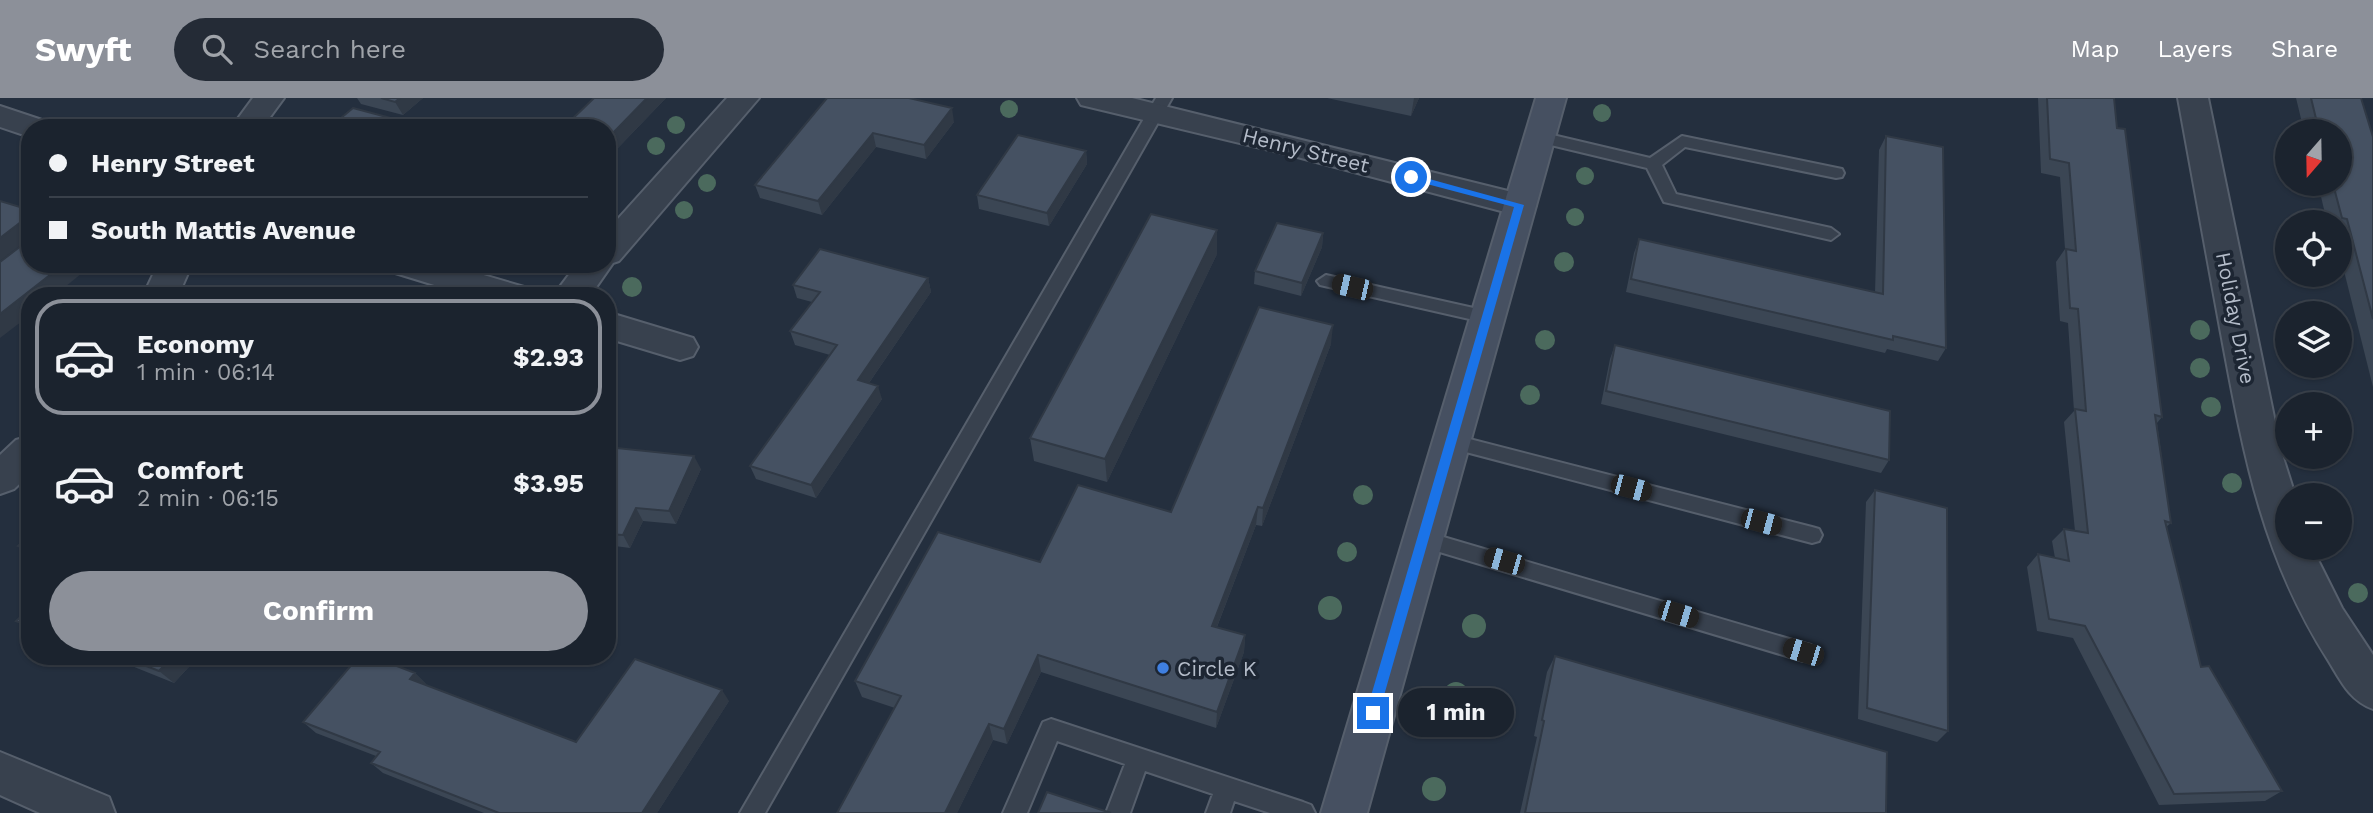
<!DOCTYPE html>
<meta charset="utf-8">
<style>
body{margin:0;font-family:"Work Sans",sans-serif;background:#242b36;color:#f1f3f6;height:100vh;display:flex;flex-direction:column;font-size:26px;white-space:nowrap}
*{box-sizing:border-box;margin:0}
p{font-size:23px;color:#a0a4aa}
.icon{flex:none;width:38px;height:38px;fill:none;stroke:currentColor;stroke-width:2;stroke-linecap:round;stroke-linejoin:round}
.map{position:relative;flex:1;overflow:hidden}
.details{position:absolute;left:21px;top:189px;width:595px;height:378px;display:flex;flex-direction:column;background:#1b232e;border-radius:28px;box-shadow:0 2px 5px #0004,0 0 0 2px #39404a}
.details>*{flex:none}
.hud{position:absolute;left:21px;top:21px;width:595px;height:154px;border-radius:28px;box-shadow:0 2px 5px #0004,0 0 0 2px #39404a;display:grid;align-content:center;height:154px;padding:0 28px;background:#1b232e}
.needle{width:46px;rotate:200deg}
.controls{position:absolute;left:2275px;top:21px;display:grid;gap:14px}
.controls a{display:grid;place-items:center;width:77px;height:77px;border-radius:50%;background:#1b232e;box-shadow:0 2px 5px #0004,0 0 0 2px #39404a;font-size:35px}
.end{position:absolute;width:32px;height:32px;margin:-16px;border:9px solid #1a73e8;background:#fff;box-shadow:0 0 0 4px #fff}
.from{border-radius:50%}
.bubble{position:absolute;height:49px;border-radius:24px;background:#1b232e;box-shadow:0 2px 5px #0004,0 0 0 2px #39404a;font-size:23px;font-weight:700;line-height:49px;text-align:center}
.car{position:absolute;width:21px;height:42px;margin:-21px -10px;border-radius:9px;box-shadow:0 0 5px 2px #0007;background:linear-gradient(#222 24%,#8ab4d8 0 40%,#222 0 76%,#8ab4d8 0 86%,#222 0)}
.hud b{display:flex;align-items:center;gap:24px;height:66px;font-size:26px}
.hud b+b{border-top:2px solid #39404a}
.hud i{width:18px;height:18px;background:#f1f3f6}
ul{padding:12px 0 0;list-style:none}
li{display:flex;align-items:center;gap:21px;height:116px;margin:0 14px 10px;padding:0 14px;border:4px solid transparent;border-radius:28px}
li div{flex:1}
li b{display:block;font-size:26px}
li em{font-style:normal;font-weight:700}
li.active{border-color:#8c9099}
li>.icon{width:63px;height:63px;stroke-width:1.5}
.button{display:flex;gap:14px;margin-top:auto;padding:14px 28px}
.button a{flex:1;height:80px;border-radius:42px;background:#8c9099;color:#fff;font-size:28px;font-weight:700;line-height:80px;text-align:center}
header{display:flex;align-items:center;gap:42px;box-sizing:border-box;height:98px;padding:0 35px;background:#8c9099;color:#fff}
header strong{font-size:33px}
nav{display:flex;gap:38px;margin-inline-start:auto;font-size:24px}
.search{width:490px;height:63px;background:#242b36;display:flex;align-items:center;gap:18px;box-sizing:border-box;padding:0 24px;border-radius:38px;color:#a0a4aa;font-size:26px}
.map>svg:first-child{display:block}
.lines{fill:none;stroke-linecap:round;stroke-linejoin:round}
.service-casing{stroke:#565f6c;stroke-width:4}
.minor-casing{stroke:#565f6c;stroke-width:4}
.tertiary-casing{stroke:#565f6c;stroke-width:4}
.secondary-casing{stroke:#565f6c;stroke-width:4}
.service{fill:#38414e;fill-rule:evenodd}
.minor{fill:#38414e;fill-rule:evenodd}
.tertiary{fill:#38414e;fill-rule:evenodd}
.secondary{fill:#465061;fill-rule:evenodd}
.tree{fill:#4b6a5d}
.wall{fill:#3b4654}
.shaded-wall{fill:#303945}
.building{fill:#455162;stroke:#303945;stroke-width:2}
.route{fill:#1a73e8}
.shop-dot{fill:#3f7fe0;stroke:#1d2633;stroke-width:2.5}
.labels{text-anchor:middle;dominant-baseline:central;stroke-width:7;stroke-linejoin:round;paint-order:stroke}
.street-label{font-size:21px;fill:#b4bcc9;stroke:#1d2633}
.poi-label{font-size:21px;fill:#b4bcc9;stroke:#1d2633;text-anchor:start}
</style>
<header>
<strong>Swyft</strong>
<div class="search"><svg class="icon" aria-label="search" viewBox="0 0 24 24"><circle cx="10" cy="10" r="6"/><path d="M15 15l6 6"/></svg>Search here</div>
<nav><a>Map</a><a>Layers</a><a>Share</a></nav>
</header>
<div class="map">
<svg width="2373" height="715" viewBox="0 0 2373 715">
<rect width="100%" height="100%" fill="#242f3e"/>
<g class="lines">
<g class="service-casing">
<path id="service" d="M1156,0H1172L765,715H740Z
M1540,34L1650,60L1682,38L1842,71L1844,75L1842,79L1836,80L1685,49L1662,67L1676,96L1831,130L1839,136L1831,142L1664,104L1647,70L1534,43L1532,39L1534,35Z
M1326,177L1487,213L1493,214L1496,219L1493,224L1487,225L1320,187L1317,183Z
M1450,336L1812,429L1819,431L1822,437L1819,443L1812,445L1443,348L1440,343L1443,338Z
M1423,433L1803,545L1811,547L1814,554L1811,561L1803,563L1423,449L1416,447L1413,441L1416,435Z
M1051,621L1303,704L1311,707L1315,715H1270L1234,703L1230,715H1206L1213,696L1145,673L1130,715H1106L1125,666L1057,643L1027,715H1003L1043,624Z"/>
</g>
<g class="minor-casing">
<path id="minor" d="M253,0H284L262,30H231Z
M727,0H759L619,163L613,165L590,198H553L577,166H607V133Z
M1077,0H1132L1520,96L1532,99L1536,107L1532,115L1520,118L1286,56L1081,7Z
M2178,0H2208L2281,353L2295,397H2287V450H2312L2342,510L2373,557V611C2349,602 2341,583 2328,562C2260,455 2243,352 2220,230C2206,154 2192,77 2178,0Z
M0,8L45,23L49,30H30V39L0,29Z
M158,166H192L178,198H143Z
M387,166H446L524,189L529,198H470L392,174Z
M607,214L693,240L698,249L693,258L680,262L607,240Z
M30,338V376L14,391L0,396V357L16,342Z"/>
</g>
<g class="tertiary-casing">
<path id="tertiary" d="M0,654L109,699L115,715H40L0,697Z"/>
</g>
<g class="secondary-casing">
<path id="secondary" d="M1536,0H1566L1367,715H1321Z"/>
</g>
<use href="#service" class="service"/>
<use href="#minor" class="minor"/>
<use href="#tertiary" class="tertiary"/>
<use href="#secondary" class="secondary"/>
</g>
<g class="tree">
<circle cx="1009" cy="11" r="9"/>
<circle cx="1602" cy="15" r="9"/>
<circle cx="676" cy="27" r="9"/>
<circle cx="656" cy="48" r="9"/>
<circle cx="1585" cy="78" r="9"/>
<circle cx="707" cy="85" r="9"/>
<circle cx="684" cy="112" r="9"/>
<circle cx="1575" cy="119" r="9"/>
<circle cx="1564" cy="164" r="10"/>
<circle cx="632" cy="189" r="10"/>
<circle cx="2200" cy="232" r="10"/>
<circle cx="1545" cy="242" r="10"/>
<circle cx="2200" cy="270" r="10"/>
<circle cx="1530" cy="297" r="10"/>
<circle cx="2211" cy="309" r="10"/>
<circle cx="2232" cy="385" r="10"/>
<circle cx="1363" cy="397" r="10"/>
<circle cx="1347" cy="454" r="10"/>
<circle cx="2358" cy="495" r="10"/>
<circle cx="1330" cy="510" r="12"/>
<circle cx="1474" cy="528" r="12"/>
<circle cx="1456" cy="596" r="12"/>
<circle cx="1434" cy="691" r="12"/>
</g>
<path class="wall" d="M357,0H423L403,17L361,6Z
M594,0H666L616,52L607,49V30Z
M827,0L954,24L926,61L876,49L822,117L760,100L755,87Z
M1327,0H1419L1411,18Z
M2038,0H2114L2117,30L2162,319L2157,325L2171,425L2166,429L2201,569L2282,693L2265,703L2159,707L2073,540L2037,533L2027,469L2038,456L2055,460L2052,443L2064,431L2075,433L2064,324L2074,313L2068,225L2060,223L2056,164L2065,151L2060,79L2041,75Z
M2296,0H2361L2373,39V289L2340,157V124H2327L2318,86H2340V33H2304Z
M1886,38L1946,250L1938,263L1887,251L1885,255L1626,194L1634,155L1639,141L1875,195L1879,52Z
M1086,53L1087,66L1049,128L979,111L977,97Z
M1323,135L1322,149L1301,198L1254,186L1255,173Z
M1217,156L1107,384L1034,363L1030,340Z
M928,180L931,194L869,285L882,301L816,400L756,381L750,368L830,257L795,247L790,233L812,204L797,200L793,187Z
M1331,246L1262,428L1256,427L1217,529L1245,537L1244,554L1216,630L1041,574L1007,646L993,642L957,715H837L895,610L862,599L855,583L1040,464L1171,414Z
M1615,247L1889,362L1881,375L1601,306L1610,261Z
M607,349L701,371L676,426L643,423L630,450L607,447Z
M1875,392L1948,633L1937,644L1858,621L1866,404Z
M30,438V458L18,448Z
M30,510V533L16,523Z
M107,558H199L174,585Z
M1555,558L1886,715H1520L1537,639L1534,638L1547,574Z
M415,575L426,586V587L576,644L729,603L657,715H484L383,675L371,665L376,658L316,635L303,624Z"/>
<path class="shaded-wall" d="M400,0H423L403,17L395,4Z
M647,0H666L616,52L610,38Z
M1414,0H1419L1411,18Z
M952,10L954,24L926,61L924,47Z
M398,22L403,30H388Z
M873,35L876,49L822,117L818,103Z
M1086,53L1087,66L1049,128L1047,115Z
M30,117V140L0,163V140Z
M1217,132V156L1107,384L1105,361Z
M1323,135L1322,149L1301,198L1302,185Z
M64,166H93L54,198H30V217L0,240V216Z
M928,180L931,194L862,295L858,282Z
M1333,227L1331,246L1262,428L1263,410Z
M878,288L882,301L816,400L811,387Z
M694,358L701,371L676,426L669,413Z
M1258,409L1256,427L1211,544L1212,528Z
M636,410L643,423L630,450L623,437Z
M1245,537L1244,554L1216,630L1217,614Z
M1038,557L1041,574L1007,646L1004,631Z
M173,558H199L174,585L159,573Z
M415,575L426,586L421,593L410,581Z
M722,592L729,603L657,715H642Z
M989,626L993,642L957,715H945Z"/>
<path class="building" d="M381,0H400L395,4Z
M594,0H647L610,38L607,37V30H563Z
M827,0H909L952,10L924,47L873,35L818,103L755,87Z
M2047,0H2114L2117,30L2125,31L2162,319L2155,317L2171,425L2165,423L2201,569L2209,568L2282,693L2174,696L2085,528L2049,521L2038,456L2069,463L2064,431L2088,435L2075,311L2086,313L2078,211L2070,210L2066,151L2076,153L2069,65L2050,61Z
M2311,0H2361L2373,39V221L2347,121L2342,120L2333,86H2340V33H2319Z
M353,10L398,22L388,30H329Z
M1018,37L1086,53L1047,115L977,97Z
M1886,38L1943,49L1946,250L1893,238V242L1631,181L1639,141L1883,196Z
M0,103L30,112V117L0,140Z
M1151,116L1217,132L1105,361L1030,340Z
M1277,125L1323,135L1302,185L1255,173Z
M30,141V166H64L0,216V164Z
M820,151L928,180L858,282L878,288L811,387L750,368L837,247L790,233L820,194L793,187Z
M1259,209L1333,227L1263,410L1258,409L1212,528L1245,537L1217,614L1038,557L1004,631L989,626L945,715H837L901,598L855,583L938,434L1040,464L1078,387L1171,414Z
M1615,247L1890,313L1889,362L1606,293Z
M607,349L694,358L669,413L636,410L623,437L607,436Z
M1875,392L1947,410L1948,633L1867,610Z
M30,438V453L18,448Z
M30,510V528L16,523Z
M121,558H173L159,573Z
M359,558H371L415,575L410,581L576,644L635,561L722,592L642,715H499L371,665L380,654L303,624Z
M1555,558L1887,654L1886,715H1525L1544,623L1542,622Z
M1047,694L1111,715H1038Z"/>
<path class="route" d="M1411,76L1524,107L1379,615L1373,621L1366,615L1514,109L1408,81L1406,79Z"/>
<circle class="shop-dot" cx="1163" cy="570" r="7"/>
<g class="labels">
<g class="street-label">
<text transform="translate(1306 52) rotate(14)">Henry Street</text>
<text transform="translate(2236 220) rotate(79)">Holiday Drive</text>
</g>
<g class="poi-label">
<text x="1177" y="570">Circle K</text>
</g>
</g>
</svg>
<div class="controls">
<a><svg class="needle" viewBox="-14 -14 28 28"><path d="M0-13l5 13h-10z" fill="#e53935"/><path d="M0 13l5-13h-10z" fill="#a0a4aa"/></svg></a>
<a><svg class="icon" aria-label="locate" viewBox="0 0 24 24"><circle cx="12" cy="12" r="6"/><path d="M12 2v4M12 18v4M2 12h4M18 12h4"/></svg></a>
<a><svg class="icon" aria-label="layers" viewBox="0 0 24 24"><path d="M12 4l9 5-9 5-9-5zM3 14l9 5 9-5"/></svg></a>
<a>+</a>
<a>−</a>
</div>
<i class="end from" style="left:1411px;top:79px"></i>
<i class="end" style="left:1373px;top:615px"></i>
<div class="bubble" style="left:1398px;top:590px;width:116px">1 min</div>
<i class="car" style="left:1352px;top:189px;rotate:283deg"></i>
<i class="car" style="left:1631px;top:390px;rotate:105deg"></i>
<i class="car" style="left:1761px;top:424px;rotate:105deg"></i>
<i class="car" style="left:1504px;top:463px;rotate:286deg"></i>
<i class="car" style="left:1678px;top:516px;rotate:107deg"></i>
<i class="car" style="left:1803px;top:554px;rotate:287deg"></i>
<div class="hud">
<b><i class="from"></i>Henry Street</b>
<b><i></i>South Mattis Avenue</b>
</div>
<section class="details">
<ul>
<li class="active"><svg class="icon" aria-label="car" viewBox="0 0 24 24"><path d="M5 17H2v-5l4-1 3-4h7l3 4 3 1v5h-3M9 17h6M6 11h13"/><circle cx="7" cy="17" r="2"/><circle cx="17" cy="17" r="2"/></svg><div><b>Economy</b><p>1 min · 06:14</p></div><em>$2.93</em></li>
<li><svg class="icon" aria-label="car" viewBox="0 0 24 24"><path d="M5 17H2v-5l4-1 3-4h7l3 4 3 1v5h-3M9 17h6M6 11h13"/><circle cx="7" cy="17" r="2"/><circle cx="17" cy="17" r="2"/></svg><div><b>Comfort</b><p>2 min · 06:15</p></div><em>$3.95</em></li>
</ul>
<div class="button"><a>Confirm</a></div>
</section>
</div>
